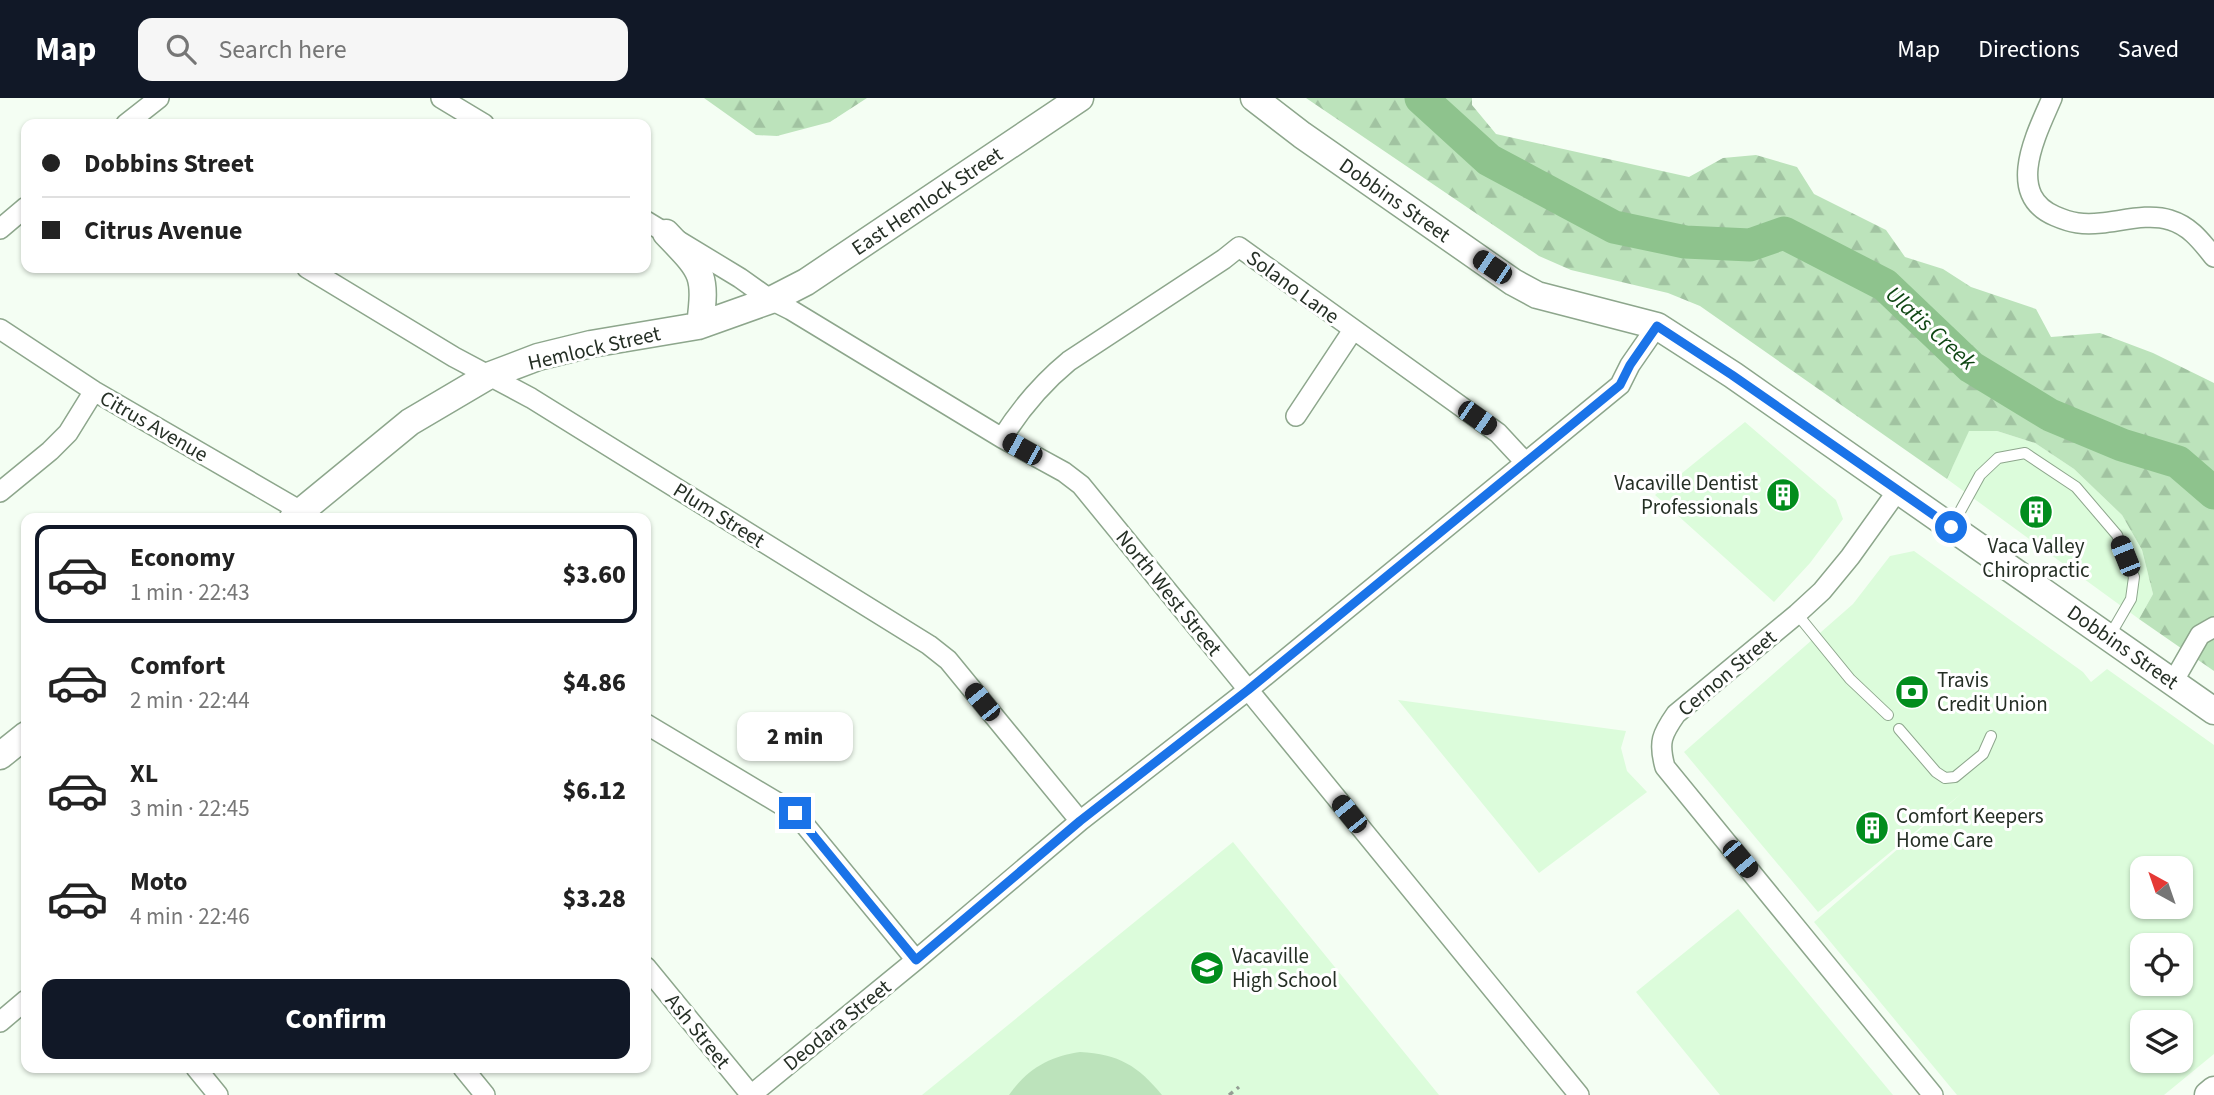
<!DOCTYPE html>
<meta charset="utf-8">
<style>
body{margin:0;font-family:"Source Sans 3",sans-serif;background:#f6f6f6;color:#222;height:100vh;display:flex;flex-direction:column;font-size:26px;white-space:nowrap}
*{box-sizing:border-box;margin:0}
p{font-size:23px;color:#767676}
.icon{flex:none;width:38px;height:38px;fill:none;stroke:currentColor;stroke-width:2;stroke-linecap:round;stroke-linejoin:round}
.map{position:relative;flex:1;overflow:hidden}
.details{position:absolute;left:21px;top:415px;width:630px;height:560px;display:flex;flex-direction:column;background:#fff;border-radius:14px;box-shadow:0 2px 5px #0004}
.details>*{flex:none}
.hud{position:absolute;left:21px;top:21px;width:630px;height:154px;border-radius:14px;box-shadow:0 2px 5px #0004;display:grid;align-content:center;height:154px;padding:0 21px;background:#fff}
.needle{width:46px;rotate:320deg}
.buttons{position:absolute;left:2130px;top:758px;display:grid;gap:14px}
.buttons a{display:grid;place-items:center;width:63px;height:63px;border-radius:14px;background:#fff;box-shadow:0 2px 5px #0004;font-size:35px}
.end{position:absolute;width:32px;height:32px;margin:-16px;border:9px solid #1a73e8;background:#fff;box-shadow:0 0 0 4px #fff}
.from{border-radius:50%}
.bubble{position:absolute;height:49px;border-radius:14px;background:#fff;box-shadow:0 2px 5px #0004;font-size:23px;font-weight:800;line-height:49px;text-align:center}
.car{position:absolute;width:21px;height:42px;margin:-21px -10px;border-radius:9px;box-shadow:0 0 5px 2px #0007;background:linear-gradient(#222 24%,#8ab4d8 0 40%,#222 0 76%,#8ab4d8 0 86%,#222 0)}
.hud b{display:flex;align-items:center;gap:24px;height:66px;font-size:26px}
.hud b+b{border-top:2px solid #e0e0e0}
.hud i{width:18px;height:18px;background:#222}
ul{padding:12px 0 0;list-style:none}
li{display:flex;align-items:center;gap:21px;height:98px;margin:0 14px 10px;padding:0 7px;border:4px solid transparent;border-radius:14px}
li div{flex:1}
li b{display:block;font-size:26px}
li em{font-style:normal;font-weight:800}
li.on{border-color:#111827}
li>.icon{width:63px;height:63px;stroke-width:1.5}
.button{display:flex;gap:14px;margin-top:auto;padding:14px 21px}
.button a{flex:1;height:80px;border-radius:14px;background:#111827;color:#fff;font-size:28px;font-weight:800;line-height:80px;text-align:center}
header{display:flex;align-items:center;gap:42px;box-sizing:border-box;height:98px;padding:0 35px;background:#111827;color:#fff}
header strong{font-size:33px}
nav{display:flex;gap:38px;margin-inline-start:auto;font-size:24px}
.search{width:490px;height:63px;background:#f6f6f6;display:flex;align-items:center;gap:18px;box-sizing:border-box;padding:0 24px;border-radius:14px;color:#767676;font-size:26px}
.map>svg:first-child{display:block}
.built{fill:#dcfcdb;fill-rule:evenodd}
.forest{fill:url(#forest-firs)}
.garden{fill:#bce3bb}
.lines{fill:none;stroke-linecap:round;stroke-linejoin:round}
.river{stroke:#8ec38d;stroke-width:33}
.lane-casing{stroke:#8da68c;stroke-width:12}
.street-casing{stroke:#8da68c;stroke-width:22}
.secondary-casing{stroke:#8da68c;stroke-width:29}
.path{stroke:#949e94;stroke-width:3.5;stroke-dasharray:5 5;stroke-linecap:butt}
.lane{stroke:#fff;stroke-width:10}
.street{stroke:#fff;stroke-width:19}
.secondary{stroke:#fff;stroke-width:26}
.route{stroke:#1a73e8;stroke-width:9}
.labels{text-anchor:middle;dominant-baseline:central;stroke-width:6;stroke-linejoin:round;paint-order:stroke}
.street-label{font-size:21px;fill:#252f25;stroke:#fff}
.poi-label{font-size:21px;fill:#252f25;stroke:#fff;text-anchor:start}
.water-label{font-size:23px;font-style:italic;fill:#104714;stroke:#fff}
</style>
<header>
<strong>Map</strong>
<div class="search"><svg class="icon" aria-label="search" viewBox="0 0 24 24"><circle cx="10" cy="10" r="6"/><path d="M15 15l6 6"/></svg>Search here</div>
<nav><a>Map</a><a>Directions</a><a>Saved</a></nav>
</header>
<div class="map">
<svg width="2214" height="997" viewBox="0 0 2214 997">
<defs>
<pattern id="forest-firs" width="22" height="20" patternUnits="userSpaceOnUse" patternTransform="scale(1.75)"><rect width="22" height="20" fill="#bce3bb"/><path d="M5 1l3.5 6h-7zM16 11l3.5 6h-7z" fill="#a1c3a1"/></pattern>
</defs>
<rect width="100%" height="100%" fill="#f4fef3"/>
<path class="built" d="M1745,324L1836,402L1843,421L1810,465L1774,504L1655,397Z
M1969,332L1997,333L2035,345L2074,371L2122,417L2142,452L2153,496L2139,521L1947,381Z
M1914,453L2083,574L2091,584L2107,571L2214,647V956L2164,997H1957L1814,824L1962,695L1818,814L1684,654L1853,506L1890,458ZM2142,770H2180V808H2142ZM2142,847H2180V886H2142ZM2142,924H2180V962H2142Z
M1398,602L1626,633L1621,650L1627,673L1647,694L1539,775Z
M1233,744L1439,997H922Z
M1738,811L1893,997H1720L1636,894Z"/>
<path class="forest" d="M704,0H867L830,24L777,38L756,37Z
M1306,0H1472V7L1496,36L1689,79L1723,60L1756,57L1797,69L1814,96L1886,132L1905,159L1943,171L1971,189L2036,211L2051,239L2100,235L2153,255L2214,285V573L2139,521L2153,496L2142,452L2122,417L2074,371L2035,345L1997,333H1969L1947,381L1700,208L1668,195L1571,172L1539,158Z"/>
<path class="garden" d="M1080,954C1119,956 1138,968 1162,997H1009C1027,971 1050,958 1080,954Z"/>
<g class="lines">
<path class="river" d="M1421,0L1489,62L1614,129L1685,144L1750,147L1784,135L1885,187L1971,269L2050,317L2122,347L2178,364L2214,395"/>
<g class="lane-casing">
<path id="lane" d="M1952,428L1980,377L1998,360L2025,355L2076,389L2117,437L2134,479L2131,501L2109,539
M1797,516L1850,581L1888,617
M1899,631L1936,674L1945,680L1955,679L1983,656L1991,638"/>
</g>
<g class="street-casing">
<path id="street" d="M441,0L484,26
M2052,0C2037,35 2004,96 2055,118C2071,125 2083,127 2101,125C2122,123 2149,115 2170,122C2190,128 2201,143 2214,159
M126,26L159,0
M646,123L740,180L771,202L791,212L1002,340L1064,374L1081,387L1579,997
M0,131L26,109
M307,170L454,259L531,300L929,547L948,562L1080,723
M0,231L94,293L311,419
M1296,318L1353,232
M1002,340C1021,310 1041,286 1069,263L1224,161L1239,149L1498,335L1525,364
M1898,392L1850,459L1822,493L1797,516L1676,616C1662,636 1658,644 1665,669L1933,997
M0,394L50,353L68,335L94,293
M2173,584L2200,537L2214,529
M646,626L795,715L916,862
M646,869L751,997
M0,924L26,902
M196,970L218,997
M463,970L485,997
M751,997L916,862L1080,723L1248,592L1620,287L1630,267L1657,228"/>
</g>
<g class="secondary-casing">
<path id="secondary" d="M1254,0L1302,37L1513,184L1537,197L1657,228L1733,277L2214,613
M666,135C702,173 707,174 700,227
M293,420L410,324L488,278L538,259L591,246L698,228L771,202L806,184L1080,0
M0,658L26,637
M2208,997L2214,992"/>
</g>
<path class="path" d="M1229,997L1239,989"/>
<use href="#lane" class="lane"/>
<use href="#street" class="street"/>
<use href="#secondary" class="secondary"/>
</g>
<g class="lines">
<path class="route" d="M795,715L916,862L1080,723L1248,592L1620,287L1630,267L1657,228L1732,277L1951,429"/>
</g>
<defs>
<g id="building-disc" transform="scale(1.75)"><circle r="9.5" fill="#028d1d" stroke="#fff"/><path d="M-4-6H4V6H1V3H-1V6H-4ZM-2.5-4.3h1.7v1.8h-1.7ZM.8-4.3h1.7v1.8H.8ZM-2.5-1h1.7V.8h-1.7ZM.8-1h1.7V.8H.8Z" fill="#fff"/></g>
<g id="bank-disc" transform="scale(1.75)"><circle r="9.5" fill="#028d1d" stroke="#fff"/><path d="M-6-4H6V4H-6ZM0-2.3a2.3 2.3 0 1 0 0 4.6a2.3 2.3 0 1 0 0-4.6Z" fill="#fff"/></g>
<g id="school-disc" transform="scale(1.75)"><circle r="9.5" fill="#028d1d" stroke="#fff"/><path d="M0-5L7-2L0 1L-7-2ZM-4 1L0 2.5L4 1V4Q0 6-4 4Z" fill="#fff"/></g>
</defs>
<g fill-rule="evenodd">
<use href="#building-disc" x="1783" y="397"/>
<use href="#building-disc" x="2036" y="414"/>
<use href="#bank-disc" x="1912" y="594"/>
<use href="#building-disc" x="1872" y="730"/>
<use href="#school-disc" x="1207" y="870"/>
</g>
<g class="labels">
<g class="street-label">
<text transform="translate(1395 102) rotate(35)">Dobbins Street</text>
<text transform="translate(927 103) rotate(-34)">East Hemlock Street</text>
<text transform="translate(1293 189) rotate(36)">Solano Lane</text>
<text transform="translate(594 250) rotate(-13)">Hemlock Street</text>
<text transform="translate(154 328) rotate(30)">Citrus Avenue</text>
<text transform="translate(719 417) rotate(32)">Plum Street</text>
<text transform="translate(1169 495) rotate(51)">North West Street</text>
<text transform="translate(2123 549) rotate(35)">Dobbins Street</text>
<text transform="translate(1727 575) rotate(-40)">Cernon Street</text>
<text transform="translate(837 927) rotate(-39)">Deodara Street</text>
<text transform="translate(698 933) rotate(51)">Ash Street</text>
</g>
<g class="poi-label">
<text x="1758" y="385" text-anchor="end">Vacaville Dentist<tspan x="1758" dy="24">Professionals</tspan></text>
<text x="2036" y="448" text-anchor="middle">Vaca Valley<tspan x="2036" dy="24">Chiropractic</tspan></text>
<text x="1937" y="582">Travis<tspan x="1937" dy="24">Credit Union</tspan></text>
<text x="1896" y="718">Comfort Keepers<tspan x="1896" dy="24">Home Care</tspan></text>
<text x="1232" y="858">Vacaville<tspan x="1232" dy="24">High School</tspan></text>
</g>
<g class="water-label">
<text transform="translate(1931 230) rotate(42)">Ulatis Creek</text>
</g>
</g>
</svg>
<div class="buttons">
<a><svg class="needle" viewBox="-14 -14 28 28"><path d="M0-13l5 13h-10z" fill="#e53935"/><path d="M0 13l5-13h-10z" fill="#767676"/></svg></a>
<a><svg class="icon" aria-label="locate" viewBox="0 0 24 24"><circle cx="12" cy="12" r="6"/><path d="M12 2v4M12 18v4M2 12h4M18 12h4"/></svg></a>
<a><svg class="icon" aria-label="layers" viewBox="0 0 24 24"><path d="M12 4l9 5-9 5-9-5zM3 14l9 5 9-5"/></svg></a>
</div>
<i class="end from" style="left:1951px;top:429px"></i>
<i class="end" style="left:795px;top:715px"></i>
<div class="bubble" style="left:737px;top:614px;width:116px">2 min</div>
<i class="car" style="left:1492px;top:169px;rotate:304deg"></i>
<i class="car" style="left:1477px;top:320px;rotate:125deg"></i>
<i class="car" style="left:1022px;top:351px;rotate:299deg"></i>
<i class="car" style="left:2125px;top:458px;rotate:338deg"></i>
<i class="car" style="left:982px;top:604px;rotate:321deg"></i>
<i class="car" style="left:1349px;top:716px;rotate:321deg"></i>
<i class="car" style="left:1740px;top:761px;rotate:140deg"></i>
<div class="hud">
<b><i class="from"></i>Dobbins Street</b>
<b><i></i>Citrus Avenue</b>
</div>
<section class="details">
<ul>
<li class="on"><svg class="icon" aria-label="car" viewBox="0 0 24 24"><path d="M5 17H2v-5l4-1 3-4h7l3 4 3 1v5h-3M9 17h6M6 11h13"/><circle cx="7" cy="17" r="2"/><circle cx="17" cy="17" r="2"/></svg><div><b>Economy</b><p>1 min · 22:43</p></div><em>$3.60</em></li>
<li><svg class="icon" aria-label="car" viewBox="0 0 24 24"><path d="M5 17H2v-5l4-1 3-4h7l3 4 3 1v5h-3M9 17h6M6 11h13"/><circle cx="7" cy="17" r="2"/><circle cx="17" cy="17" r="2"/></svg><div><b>Comfort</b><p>2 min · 22:44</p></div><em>$4.86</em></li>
<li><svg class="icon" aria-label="car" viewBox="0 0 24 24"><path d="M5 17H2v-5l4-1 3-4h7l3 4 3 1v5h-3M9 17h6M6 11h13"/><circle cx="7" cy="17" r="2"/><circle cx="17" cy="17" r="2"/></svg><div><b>XL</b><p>3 min · 22:45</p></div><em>$6.12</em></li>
<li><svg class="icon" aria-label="car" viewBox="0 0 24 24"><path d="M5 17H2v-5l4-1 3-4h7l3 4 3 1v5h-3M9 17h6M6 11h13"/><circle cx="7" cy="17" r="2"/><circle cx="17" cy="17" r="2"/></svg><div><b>Moto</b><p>4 min · 22:46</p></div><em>$3.28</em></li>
</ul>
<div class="button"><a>Confirm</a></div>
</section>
</div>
